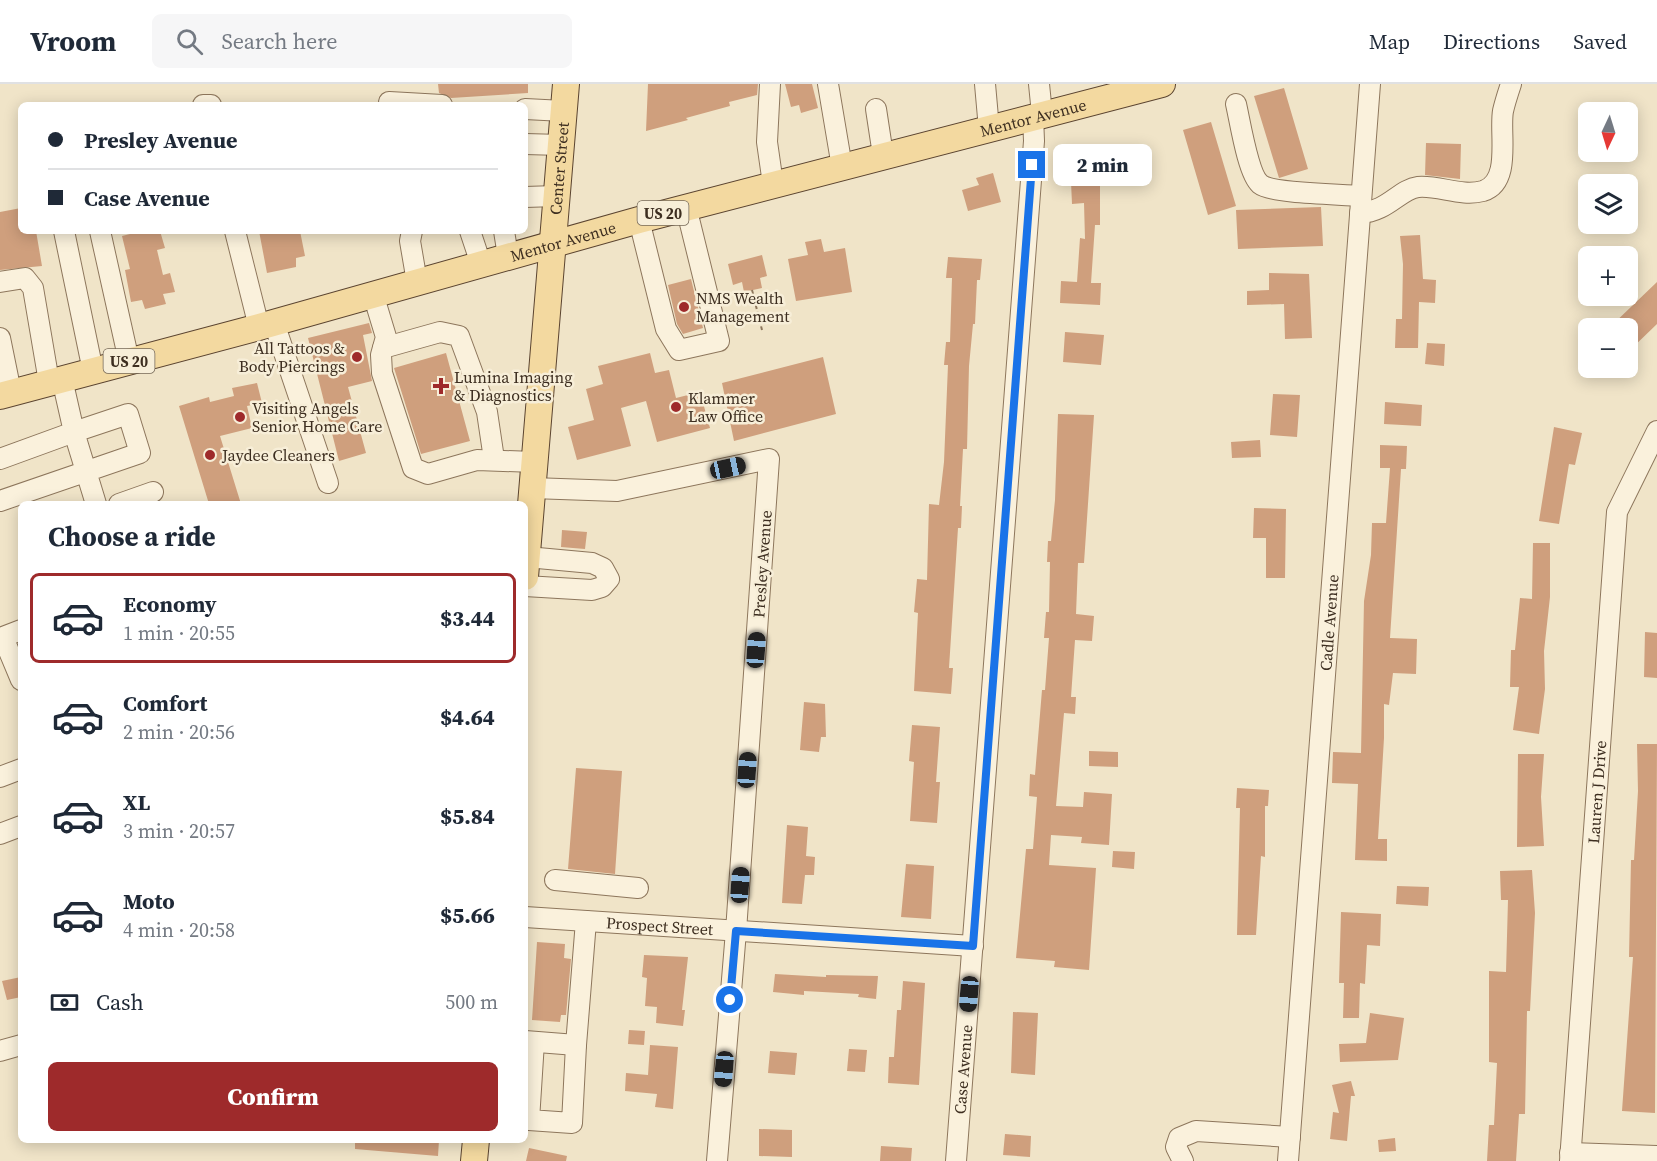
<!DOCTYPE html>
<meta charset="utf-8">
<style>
body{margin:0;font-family:"Source Serif 4",serif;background:#f6f6f7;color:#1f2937;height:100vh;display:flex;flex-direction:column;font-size:22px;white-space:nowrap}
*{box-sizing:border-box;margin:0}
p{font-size:20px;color:#747a83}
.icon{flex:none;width:33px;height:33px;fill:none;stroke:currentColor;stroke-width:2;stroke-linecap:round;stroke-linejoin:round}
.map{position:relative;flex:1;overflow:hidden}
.side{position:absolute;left:18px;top:417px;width:510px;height:642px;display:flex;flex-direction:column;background:#fff;border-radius:9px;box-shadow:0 3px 15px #0003}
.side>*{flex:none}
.top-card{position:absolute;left:18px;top:18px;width:510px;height:132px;border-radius:9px;box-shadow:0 3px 15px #0003;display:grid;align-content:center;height:132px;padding:0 30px;background:#fff}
.needle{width:39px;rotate:184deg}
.buttons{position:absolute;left:1578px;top:18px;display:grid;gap:12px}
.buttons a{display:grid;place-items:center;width:60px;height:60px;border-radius:9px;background:#fff;box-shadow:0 3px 15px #0003;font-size:30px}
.end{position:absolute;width:27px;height:27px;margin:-14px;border:8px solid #1a73e8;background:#fff;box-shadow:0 0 0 3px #fff}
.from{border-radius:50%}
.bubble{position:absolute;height:42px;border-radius:9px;background:#fff;box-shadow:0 3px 15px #0003;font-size:20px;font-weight:800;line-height:42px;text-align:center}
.car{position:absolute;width:18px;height:36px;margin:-18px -9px;border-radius:8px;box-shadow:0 0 4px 2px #0007;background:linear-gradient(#222 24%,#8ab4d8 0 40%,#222 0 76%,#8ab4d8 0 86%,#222 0)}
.top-card b{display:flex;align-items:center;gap:21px;height:57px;font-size:22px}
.top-card b+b{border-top:2px solid #e0e1e3}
.top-card i{width:15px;height:15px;background:#1f2937}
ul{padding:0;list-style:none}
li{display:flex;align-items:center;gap:18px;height:90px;margin:0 12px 9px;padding:0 18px;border:3px solid transparent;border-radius:9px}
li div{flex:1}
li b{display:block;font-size:22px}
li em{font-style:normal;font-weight:800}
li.selected{border-color:#9e2a2b}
li>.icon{width:54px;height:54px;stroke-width:1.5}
h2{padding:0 30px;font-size:27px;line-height:72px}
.pay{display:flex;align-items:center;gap:15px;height:66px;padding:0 30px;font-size:22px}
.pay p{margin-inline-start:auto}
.cta{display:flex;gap:12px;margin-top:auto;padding:12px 30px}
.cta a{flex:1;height:69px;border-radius:9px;background:#9e2a2b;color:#fff;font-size:24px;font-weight:800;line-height:69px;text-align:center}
header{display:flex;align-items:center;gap:36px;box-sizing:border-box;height:84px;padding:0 30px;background:#fff;border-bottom:2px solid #e0e1e3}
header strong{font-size:28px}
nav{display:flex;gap:33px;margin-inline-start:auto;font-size:21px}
.search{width:420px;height:54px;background:#f6f6f7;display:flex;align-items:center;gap:15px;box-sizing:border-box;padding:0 21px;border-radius:9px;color:#747a83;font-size:22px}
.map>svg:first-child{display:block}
.building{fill:#cf9f7d}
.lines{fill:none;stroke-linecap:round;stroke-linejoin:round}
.minor-casing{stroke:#8d765c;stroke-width:22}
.major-casing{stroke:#5b4430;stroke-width:28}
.path{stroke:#8d765c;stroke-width:2;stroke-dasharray:4.5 3;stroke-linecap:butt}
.minor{stroke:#faf1dc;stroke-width:20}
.major{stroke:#f3d9a0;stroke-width:26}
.route{stroke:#1a73e8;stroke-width:8}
.poi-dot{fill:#9e2a2b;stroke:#f7eed8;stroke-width:2}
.labels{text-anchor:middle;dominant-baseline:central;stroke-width:5;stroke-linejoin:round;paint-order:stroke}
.shield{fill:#f7eed8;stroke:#756857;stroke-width:1.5}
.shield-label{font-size:15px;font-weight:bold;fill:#3d2e20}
.street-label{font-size:16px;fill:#3d2e20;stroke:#f7eed8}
.poi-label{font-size:16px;fill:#3d2e20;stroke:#f7eed8;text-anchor:start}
</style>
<header>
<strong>Vroom</strong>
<div class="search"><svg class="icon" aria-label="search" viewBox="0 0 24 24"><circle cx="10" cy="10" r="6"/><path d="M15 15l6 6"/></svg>Search here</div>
<nav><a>Map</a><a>Directions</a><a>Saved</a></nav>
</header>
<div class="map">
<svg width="1657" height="1077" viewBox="0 0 1657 1077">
<rect width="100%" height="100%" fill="#f0e4c8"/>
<path class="building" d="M438,0H528V9L451,14L439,9Z
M648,0H758L757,11L729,18L730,22L686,34L688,36L646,47Z
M785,0H812L818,24L801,29L799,21L791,23Z
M1284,4L1308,85L1279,94L1254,12Z
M1211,38L1236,122L1208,131L1183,46Z
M1426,59L1461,60L1460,95L1425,91Z
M993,89L1001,118L968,127L962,106L979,101L976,94Z
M1100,97V141H1095L1091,199H1101L1100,221L1060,219L1061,197L1077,198L1080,154L1085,155L1084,119L1072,120L1071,98Z
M1321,123L1323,162L1238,165L1236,126Z
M21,124V147H36L42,182L0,186V128Z
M129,147H160L165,164L157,166L163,191L170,189L175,208L163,210L166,220L145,225L142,216L131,218L125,186L130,185L122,152L130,150Z
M259,147H300L305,172L296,174V183L267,189Z
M1420,151L1423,195L1436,196L1435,219L1419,218L1418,264H1395L1396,235H1402L1403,180L1400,152Z
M821,155L824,168L845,164L852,208L796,217L788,175L808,171L805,158Z
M762,171L767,192L760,194L762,204L744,208L742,198L733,201L728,180Z
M948,173L982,175L980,196H977L975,240H973L969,282L967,365H963L960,422H962L961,444H958L949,584H953L951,610L914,607L918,529L914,528L917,495L927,496L929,420L939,421L944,378L948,281H944L946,258H950L952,194H946Z
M1269,189L1309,190L1312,254L1285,255L1284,220L1247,221V207L1269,206Z
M691,195L703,244L683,250L677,240L668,201Z
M1657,198V240L1628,268V244H1609Z
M369,239L372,249L363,251L372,297L348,303L366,369L339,377L308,254Z
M1065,248L1104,251L1101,281L1063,278Z
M1427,259L1445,260L1444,282L1425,280Z
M446,269L470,357L421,370L394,284Z
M650,269L655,289L669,286L676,314L700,308L710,344L657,358L646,317L621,324L631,362L577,376L568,343L594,336L586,305L603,300L598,282Z
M823,273L836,330L734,357L722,299Z
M257,299L262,319L247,322L252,344L220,352L241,420H209L179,322L209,313L210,318L234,312L232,304Z
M1273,310L1300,311L1297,353L1270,351Z
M1385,318L1422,321L1421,342L1384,340Z
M1058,330L1094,331L1084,479H1078L1076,530L1094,532L1092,557L1075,556L1071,613H1076L1075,630L1064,629L1056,722L1083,723L1084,708L1112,710L1109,761L1081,759L1082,753L1051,751L1049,781L1096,784L1089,886L1054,883L1055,877L1016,874L1026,765H1033L1037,713L1029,712L1030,690L1035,691L1042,606H1045L1049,554H1044L1046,528H1049L1050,478H1047L1048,457H1051L1055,416Z
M1554,343L1582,349L1575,381L1569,380L1559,440L1539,437Z
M1260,356L1261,373L1232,374L1231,358Z
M1380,361L1407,362L1406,385H1401L1390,554L1417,555L1416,590L1393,589L1389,621L1384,620V654L1378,755H1387V777L1355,776L1358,700L1332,699L1333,668L1361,669L1364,517L1371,471L1372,439H1386L1390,384H1380Z
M1254,424L1286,425L1285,494H1266V454H1253Z
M562,446L587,448L585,465L561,463Z
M1533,459H1550V513L1544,567L1545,605L1539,650L1513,646L1519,603H1510L1511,566H1515L1520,514L1532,515Z
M1645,548L1657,549V594L1644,593Z
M804,618L825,620L826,653H821L819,668L800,666Z
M912,641L940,643L936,698H940L937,739L910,737L914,678L909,677Z
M1637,660H1657L1655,1029L1622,1027L1633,873H1629L1631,776H1634L1638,707Z
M1089,667L1118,668V683L1089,682Z
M1518,670H1544L1541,713L1544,762L1517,763Z
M576,684L622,687L615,790L568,785Z
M1237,704L1269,706L1268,722H1265V773L1261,772L1256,851H1237L1240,724H1236Z
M787,741L808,743L806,772L815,773L814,791H805L802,820L782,819Z
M1113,767L1135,768L1134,785L1112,783Z
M906,780L934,782L931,835L901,833Z
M1532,786L1535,829L1530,927H1527L1525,1030H1519L1516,1077H1487L1489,1041H1494L1497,979L1489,978V887L1506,888L1508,816H1501L1500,787Z
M1397,802L1429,803L1428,822L1396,820Z
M1341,828L1381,830L1380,862L1367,861L1365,900L1360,899L1359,934H1343L1344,899H1339Z
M537,858L565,860L564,874L571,875L566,931H561L560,938L532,936Z
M644,871L688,873L682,926H685L683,942L656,939L657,923L645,922L647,894L642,893Z
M775,890L826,893V891L878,892L876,915L858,913L859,910L804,907V911L773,908Z
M21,893V913L7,916L2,897Z
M903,897L925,899L919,1001L888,999L889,973H894L897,926H901Z
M1013,928L1038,929L1035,991L1011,989Z
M1370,929L1404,934L1398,976L1340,978L1339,960L1366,959Z
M629,946L645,947L644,961L628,960Z
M650,961L678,963L673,1025L655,1023L657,1010L625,1007L626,989L648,991Z
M849,965L867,966L865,988L847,987Z
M770,967L797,969L795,991L768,989Z
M1351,997L1355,1012H1351L1347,1057L1330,1055L1333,1028L1339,1029L1332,1001Z
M759,1045L792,1046V1073L759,1072Z
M1005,1050L1031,1052L1030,1073L1003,1071Z
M1395,1054L1396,1067L1379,1068L1378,1056Z
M355,1056H439L438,1072L355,1065Z
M881,1062L912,1064L911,1077H880Z
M529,1064L567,1072L566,1077H526Z"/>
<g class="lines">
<g class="minor-casing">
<g id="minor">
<path d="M770,0L767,58L773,100"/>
<path d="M828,0L842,83"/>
<path d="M985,0L989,45"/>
<path d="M1039,0L1042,30"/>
<path d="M1236,20C1240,37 1248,90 1260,100C1272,110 1342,110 1361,112"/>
<path d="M203,21H211"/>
<path d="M390,21L389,18L442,21"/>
<path d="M525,25L564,27"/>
<path d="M876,25L883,71"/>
<path d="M525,60L561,61"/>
<path d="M525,113L556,112"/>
<path d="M1360,129C1387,128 1400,105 1418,103C1439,101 1461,113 1483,107C1512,98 1499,49 1503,27C1505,18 1508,9 1511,0"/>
<path d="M639,136L666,245L679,266L719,257L686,123"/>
<path d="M64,147L93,287"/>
<path d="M100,147L129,277"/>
<path d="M235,147L259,243"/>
<path d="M412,147L410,157L417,198"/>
<path d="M470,147L481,180"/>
<path d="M504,147L508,172"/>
<path d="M0,198L25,194L33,204L49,298"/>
<path d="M373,210L386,253L381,271L382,289L413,384L428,390L477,376L534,378"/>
<path d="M274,239L328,399"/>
<path d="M0,254L11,308"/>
<path d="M383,264L440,248L459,252L487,328L494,375"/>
<path d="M0,375L74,348L62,295"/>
<path d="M532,404L617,407L769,375L736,847L717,1077"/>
<path d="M0,417L140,369L128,330L74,348L96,420"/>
<path d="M119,420L153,408"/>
<path d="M525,502L592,506L602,503L609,495L603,484L592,479L527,473"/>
<path d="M21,596L3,553L21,546"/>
<path d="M0,693L21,685"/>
<path d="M0,750L21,742"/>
<path d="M555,796L638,804"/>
<path id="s1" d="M525,833L973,862"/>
<path d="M525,957L576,961L586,837"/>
<path d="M534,958L529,1036L572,1039L576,961"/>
<path d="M0,967L21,961"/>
<path d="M1570,1069L1657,1072"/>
<path id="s2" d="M956,1077L1034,57L1033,32"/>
<path d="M1183,1077L1176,1063L1179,1054L1196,1047L1290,1053"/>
<path id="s3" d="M1288,1077L1370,0"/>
<path id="s4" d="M1570,1077L1617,428L1657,347"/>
</g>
</g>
<g class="major-casing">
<g id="major">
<path id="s5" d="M0,312L259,243L639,136L1162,0"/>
<path id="s6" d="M525,493L566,0"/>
<path d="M474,1077L476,1056"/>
</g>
</g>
<path class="path" d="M752,206L762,246"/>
<use href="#minor" class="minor"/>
<use href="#major" class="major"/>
</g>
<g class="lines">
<path class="route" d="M730,916L736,847L973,862L1032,81"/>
</g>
<g class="poi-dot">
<circle cx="684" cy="223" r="6"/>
<circle cx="357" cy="273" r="6"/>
<path d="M438 293h6v6h6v6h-6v6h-6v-6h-6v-6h6z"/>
<circle cx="676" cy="323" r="6"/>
<circle cx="240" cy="333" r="6"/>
<circle cx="210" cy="371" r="6"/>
</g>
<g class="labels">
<g class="shield">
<rect x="637.5" y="117" width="51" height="24" rx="4.5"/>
<rect x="103.5" y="265" width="51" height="24" rx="4.5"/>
</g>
<g class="shield-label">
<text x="663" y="129">US 20</text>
<text x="129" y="277">US 20</text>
</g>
<g class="street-label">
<text stroke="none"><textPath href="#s5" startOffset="1070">Mentor Avenue</textPath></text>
<text stroke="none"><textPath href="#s6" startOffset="410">Center Street</textPath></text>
<text stroke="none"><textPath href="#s5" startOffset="584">Mentor Avenue</textPath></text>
<text transform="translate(762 480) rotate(-86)">Presley Avenue</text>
<text stroke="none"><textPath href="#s3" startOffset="540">Cadle Avenue</textPath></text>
<text stroke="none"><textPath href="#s4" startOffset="370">Lauren J Drive</textPath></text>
<text stroke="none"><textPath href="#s1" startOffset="135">Prospect Street</textPath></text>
<text stroke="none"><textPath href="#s2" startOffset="92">Case Avenue</textPath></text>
</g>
<g class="poi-label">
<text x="696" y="214">NMS Wealth<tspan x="696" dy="18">Management</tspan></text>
<text x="345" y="264" text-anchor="end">All Tattoos &amp;<tspan x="345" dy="18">Body Piercings</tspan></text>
<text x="454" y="293">Lumina Imaging<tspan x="454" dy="18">&amp; Diagnostics</tspan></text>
<text x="688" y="314">Klammer<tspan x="688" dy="18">Law Office</tspan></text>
<text x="252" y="324">Visiting Angels<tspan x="252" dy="18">Senior Home Care</tspan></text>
<text x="222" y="371">Jaydee Cleaners</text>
</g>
</g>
</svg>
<div class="buttons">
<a><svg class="needle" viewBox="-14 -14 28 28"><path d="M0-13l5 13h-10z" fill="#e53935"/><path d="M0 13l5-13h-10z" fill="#747a83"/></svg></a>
<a><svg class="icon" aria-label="layers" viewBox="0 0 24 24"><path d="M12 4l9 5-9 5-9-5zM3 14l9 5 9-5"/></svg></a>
<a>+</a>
<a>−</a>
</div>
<i class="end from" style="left:730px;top:916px"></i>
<i class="end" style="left:1032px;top:81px"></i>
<div class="bubble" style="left:1053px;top:60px;width:99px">2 min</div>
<i class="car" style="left:728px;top:384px;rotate:78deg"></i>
<i class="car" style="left:756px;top:566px;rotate:4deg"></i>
<i class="car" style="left:747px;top:686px;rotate:4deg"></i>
<i class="car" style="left:740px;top:801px;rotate:4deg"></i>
<i class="car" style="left:969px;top:910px;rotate:185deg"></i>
<i class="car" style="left:724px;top:985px;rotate:185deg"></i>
<div class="top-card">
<b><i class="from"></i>Presley Avenue</b>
<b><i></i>Case Avenue</b>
</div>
<section class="side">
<h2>Choose a ride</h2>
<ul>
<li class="selected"><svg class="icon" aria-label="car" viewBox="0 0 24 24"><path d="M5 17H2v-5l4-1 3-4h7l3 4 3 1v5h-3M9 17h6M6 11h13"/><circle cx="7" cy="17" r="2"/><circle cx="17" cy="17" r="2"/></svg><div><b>Economy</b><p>1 min · 20:55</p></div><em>$3.44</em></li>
<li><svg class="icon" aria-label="car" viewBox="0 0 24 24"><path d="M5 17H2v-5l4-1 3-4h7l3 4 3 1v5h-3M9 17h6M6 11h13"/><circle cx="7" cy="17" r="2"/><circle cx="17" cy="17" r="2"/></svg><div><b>Comfort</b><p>2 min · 20:56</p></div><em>$4.64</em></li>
<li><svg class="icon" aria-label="car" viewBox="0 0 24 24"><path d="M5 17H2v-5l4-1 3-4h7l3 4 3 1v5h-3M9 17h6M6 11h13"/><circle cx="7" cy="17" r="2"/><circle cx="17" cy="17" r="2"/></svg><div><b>XL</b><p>3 min · 20:57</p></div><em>$5.84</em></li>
<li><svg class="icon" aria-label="car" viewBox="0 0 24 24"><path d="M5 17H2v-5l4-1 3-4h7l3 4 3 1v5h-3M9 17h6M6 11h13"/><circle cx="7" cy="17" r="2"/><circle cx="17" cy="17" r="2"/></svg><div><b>Moto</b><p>4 min · 20:58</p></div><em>$5.66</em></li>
</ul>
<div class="pay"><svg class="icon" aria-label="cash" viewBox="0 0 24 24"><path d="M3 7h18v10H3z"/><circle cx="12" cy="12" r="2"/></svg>Cash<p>500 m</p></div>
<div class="cta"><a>Confirm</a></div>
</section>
</div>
